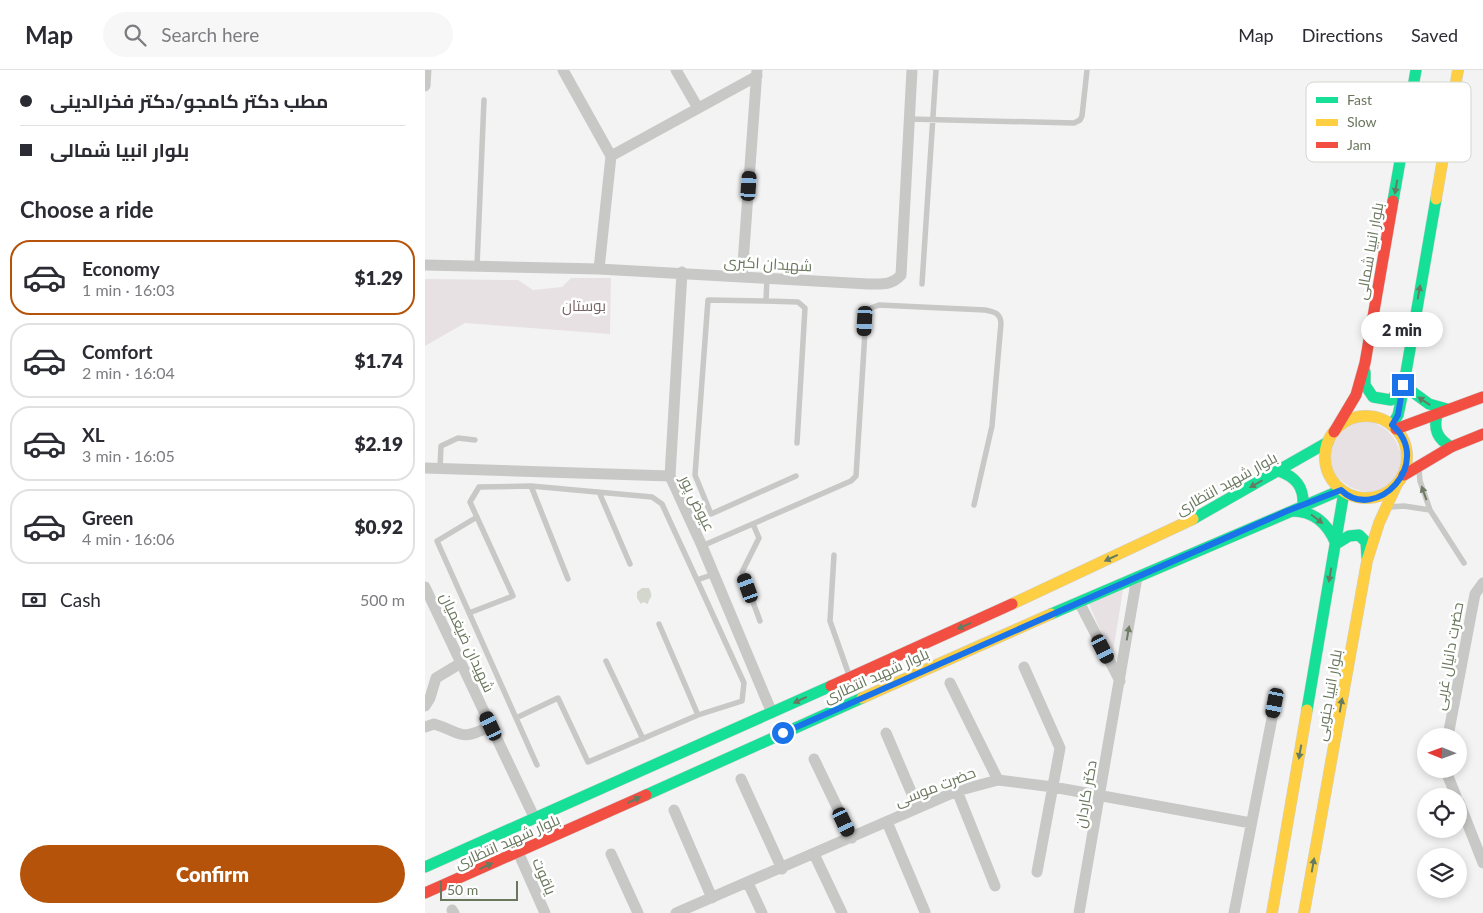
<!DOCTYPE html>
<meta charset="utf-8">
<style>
body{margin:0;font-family:Lato,Cairo,sans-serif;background:#f7f7f7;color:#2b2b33;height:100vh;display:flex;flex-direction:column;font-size:19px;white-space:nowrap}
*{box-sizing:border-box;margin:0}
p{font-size:16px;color:#7c7c81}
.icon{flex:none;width:28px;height:28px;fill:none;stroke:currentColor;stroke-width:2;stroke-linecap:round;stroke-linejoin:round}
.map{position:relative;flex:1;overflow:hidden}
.details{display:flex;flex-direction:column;background:#fff;width:425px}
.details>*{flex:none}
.guide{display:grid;align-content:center;height:110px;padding:0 20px;background:#fff}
.needle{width:32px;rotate:271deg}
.controls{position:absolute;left:992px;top:658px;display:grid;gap:10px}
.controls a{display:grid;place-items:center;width:50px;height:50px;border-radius:50%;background:#fff;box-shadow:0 2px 8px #0003;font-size:25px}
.scale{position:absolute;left:15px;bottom:12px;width:78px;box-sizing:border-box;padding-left:5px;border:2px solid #6a775d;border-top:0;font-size:14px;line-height:18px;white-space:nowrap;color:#6a775d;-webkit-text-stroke:4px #fff;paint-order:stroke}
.end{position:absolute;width:22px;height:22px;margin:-11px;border:6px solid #1a73e8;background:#fff;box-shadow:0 0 0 2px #fff}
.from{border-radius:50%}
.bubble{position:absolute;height:35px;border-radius:18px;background:#fff;box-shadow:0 2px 8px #0003;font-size:16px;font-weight:800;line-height:35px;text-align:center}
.car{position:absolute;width:15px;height:30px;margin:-15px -8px;border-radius:6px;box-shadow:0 0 4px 1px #0007;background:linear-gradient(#222 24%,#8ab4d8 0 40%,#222 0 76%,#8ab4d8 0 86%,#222 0)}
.guide b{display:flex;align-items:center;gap:18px;height:48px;font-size:19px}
.guide b+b{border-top:1px solid #e1e1e2}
.guide i{width:12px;height:12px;background:#2b2b33}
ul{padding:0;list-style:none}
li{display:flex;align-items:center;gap:15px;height:75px;margin:0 10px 8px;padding:0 10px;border:2px solid #e1e1e2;border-radius:20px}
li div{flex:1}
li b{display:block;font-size:19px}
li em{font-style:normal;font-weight:800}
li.on{border-color:#b45309}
li>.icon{width:45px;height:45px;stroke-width:1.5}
h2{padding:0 20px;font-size:22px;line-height:60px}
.pay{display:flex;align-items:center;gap:12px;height:55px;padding:0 20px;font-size:19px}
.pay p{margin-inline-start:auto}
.button{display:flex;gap:10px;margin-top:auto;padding:10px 20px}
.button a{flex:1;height:58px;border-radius:30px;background:#b45309;color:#fff;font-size:20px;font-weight:800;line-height:58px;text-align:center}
header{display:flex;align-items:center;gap:30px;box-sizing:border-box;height:70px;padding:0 25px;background:#fff;border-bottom:1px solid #e1e1e2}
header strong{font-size:24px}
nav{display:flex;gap:28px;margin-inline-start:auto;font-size:18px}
.search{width:350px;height:45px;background:#f7f7f7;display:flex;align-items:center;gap:12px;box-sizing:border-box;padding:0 18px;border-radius:28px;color:#7c7c81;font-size:19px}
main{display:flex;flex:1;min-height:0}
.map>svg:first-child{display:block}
.green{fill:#e7e1e4}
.water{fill:#d4d7ce}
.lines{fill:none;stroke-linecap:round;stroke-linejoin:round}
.fast-casing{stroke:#d0d0cf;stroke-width:12}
.slow-casing{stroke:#d0d0cf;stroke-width:12}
.jam-casing{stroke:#d0d0cf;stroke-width:12}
.lane{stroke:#c8c8c7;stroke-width:5.5}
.street{stroke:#c8c8c7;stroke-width:11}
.fast{stroke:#16e098;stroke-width:11}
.slow{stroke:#ffcf43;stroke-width:11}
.jam{stroke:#f24e42;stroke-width:11}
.oneway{fill:#667c60}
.oneway2{fill:#6f7b62}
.route{stroke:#1a73e8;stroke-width:6}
.labels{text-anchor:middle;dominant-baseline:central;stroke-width:5;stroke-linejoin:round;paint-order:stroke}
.street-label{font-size:15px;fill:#6a775d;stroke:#fff}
.park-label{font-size:15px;fill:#796467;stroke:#fff}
.key{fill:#fff;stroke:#d2d6ce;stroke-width:1}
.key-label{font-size:14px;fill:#6a775d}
</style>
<header>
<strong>Map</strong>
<div class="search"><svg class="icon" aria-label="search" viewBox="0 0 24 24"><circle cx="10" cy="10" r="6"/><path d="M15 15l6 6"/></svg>Search here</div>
<nav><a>Map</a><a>Directions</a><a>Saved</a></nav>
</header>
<main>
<section class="details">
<div class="guide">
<b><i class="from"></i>مطب دکتر کامجو/دکتر فخرالدینی</b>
<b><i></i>بلوار انبیا شمالی</b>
</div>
<h2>Choose a ride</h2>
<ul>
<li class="on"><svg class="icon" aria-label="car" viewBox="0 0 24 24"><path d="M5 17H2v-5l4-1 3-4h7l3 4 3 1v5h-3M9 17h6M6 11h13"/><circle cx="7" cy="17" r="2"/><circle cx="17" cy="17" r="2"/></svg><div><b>Economy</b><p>1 min · 16:03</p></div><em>$1.29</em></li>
<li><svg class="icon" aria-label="car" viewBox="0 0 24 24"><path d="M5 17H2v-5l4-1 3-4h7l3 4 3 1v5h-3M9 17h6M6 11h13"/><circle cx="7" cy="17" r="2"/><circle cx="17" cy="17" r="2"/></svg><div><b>Comfort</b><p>2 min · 16:04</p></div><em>$1.74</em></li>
<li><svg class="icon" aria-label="car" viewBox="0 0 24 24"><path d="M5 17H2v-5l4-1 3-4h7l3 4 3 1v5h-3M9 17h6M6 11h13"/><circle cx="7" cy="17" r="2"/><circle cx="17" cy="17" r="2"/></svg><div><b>XL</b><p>3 min · 16:05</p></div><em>$2.19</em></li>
<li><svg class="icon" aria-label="car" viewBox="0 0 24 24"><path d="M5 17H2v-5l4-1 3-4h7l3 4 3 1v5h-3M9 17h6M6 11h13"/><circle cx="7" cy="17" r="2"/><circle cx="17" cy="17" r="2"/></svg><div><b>Green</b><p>4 min · 16:06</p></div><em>$0.92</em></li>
</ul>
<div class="pay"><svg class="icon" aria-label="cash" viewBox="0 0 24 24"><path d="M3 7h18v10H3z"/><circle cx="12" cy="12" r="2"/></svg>Cash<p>500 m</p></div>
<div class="button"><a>Confirm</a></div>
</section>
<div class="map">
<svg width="1058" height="843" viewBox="0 0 1058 843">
<rect width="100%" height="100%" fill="#f4f3f4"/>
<path class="green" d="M146,208H186L185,264L40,253L0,276V209L93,210L108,220L137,217Z
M931,347C966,358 968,361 981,395L971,416L961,424C927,421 925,420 901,396C904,364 905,365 931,347Z
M698,520L687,588L664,534Z"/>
<path class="water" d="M217,518H224C229,529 225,525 223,534L218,532L216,534L212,528V522Z"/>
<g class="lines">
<g class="fast-casing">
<path id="fast" d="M968,131L991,0
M940,302V315L948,327L966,330L978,315L1004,334L1022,339
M1012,345C1008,360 1013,369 1026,377
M967,355L973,345L976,331L1011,129
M854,401C871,407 879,417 878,435
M867,441C889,441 903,454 911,474L924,466L934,465L941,472L942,487
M768,449L903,372
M626,544L916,420
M882,640L919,422
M221,725L437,628
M0,797L406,616"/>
</g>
<g class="slow-casing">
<path id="slow" d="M1011,129L1033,0
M900 387a41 41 0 1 1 82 0a41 41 0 1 1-82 0Z
M587,534L768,449
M437,628L626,544
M847,843L882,640
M879,843L942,491L954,453L971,416"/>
</g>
<g class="jam-casing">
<path id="jam" d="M971,359L1058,327
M909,362L931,325L940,293L968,131
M979,405L1026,377L1058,364
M406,616L587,534
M0,823L221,725"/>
</g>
<path class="lane" d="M484,49L649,53L655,50L657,46L662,0
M52,196L59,30
M342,208L341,231L283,230L270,405L286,444L371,406
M497,214L511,0
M341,231L373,232L380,238L372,373
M15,398L16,376L33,368L50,370
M106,416L143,509
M174,422L205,494
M965,437L979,436L1005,440L995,411L994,399
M1005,440L1039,493
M52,447L12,471L112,695
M328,454L334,468L317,502L335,551
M277,476L426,411L431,406L441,246L446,238L454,235L560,240C570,242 575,243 576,253L567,356L549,435
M409,485L405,551L424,605
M44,543L88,526L45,432L54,417L106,416L227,427L237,434L272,510L289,504
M234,554L273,645
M181,591L218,669
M91,648L133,628L163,692L273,645L317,631L319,613L272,510"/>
<path class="street" d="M138,0L186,86
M251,0L273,38
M0,16L1,0
M0,195L174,199L443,214C456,214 466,216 476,205L487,0
M174,199L186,86L332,6
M257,202L245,406L277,476L347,643
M317,207L332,0
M0,398L245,406
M0,517L110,749
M654,532L695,611
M599,597L635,678L612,802
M525,613L573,710
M0,636L5,628L11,608L36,593
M0,657L9,654C39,663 33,672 66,656
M461,663L493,738
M1023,666L1050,524L1058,513
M389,689L427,768
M1020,699L1031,726
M316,709L357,799
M532,721L570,816
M1034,732L1058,793
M249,740L287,828
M462,752L500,842
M93,782L120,843
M186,784L213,843
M389,784L417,843
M323,813L337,843
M27,840L29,843
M251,843L532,721L573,710L628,717L826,753
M654,843L712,507
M809,843L850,633"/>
<use href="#fast" class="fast"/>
<use href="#slow" class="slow"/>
<use href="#jam" class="jam"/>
</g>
<defs><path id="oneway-solid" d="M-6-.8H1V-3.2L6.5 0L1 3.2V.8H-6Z" transform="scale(1.25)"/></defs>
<g class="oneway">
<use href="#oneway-solid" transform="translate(971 117) rotate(100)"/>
<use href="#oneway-solid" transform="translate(994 222) rotate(-80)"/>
<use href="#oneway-solid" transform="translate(999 331) rotate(-146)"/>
<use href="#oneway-solid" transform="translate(831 414) rotate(150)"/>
<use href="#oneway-solid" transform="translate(892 449) rotate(37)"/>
<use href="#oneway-solid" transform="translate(686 488) rotate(155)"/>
<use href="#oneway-solid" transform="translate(905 505) rotate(100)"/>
<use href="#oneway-solid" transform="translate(539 556) rotate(156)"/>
<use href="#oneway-solid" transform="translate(375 630) rotate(155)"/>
<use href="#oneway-solid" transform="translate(916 635) rotate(-80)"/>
<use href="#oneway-solid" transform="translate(875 682) rotate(100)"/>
<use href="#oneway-solid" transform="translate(209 730) rotate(-25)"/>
<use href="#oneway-solid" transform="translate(888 795) rotate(-80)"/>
<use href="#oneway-solid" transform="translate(61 796) rotate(-24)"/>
</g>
<g class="oneway2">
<use href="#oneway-solid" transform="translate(999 423) rotate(-110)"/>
<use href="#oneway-solid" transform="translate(703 563) rotate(-80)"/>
</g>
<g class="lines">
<path class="route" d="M358,663L862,441L916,420C951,454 1010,392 967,355L973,345L978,315"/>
</g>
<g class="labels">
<g class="street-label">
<text transform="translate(944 181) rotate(-80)">بلوار انبیا شمالی</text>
<text transform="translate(343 193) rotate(3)">شهیدان اکبری</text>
<text transform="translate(801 413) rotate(-29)">بلوار شهید انتظاری</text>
<text transform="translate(273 433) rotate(64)">عیوض پور</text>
<text transform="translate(43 572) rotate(65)">شهیدان ضیغمیان</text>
<text transform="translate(1023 586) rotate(-80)">حضرت دانیال غربی</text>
<text transform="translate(451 605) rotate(-24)">بلوار شهید انتظاری</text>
<text transform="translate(903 625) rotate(-80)">بلوار انبیا جنوبی</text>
<text transform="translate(510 716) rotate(-21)">حضرت موسی</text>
<text transform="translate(660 724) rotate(-80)">دکتر کاردان</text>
<text transform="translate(82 771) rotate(-24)">بلوار شهید انتظاری</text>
<text transform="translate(120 806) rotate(67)">یاقوت</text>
</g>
<g class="park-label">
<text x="159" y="235">بوستان</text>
</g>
</g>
<rect x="881" y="12" width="165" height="80" rx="8" class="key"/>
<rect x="891" y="27" width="22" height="6" fill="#16e098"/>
<rect x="891" y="49" width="22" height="7" fill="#ffcf43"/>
<rect x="891" y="72" width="22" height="6" fill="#f24e42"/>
<g class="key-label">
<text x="922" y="35">Fast</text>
<text x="922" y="57">Slow</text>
<text x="922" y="80">Jam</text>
</g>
</svg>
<div class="controls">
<a><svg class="needle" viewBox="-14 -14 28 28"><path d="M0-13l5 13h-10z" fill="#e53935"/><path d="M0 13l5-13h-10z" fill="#7c7c81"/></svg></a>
<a><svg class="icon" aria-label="locate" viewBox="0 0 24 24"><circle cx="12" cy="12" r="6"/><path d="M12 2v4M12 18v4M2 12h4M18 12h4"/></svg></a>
<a><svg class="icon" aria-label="layers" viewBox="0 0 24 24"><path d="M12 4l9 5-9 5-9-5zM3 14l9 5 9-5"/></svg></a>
</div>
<div class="scale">50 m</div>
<i class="end from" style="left:358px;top:663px"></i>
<i class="end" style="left:978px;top:315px"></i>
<div class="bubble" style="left:936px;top:242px;width:82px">2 min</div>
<i class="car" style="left:324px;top:116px;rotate:4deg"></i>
<i class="car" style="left:440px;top:251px;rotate:183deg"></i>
<i class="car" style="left:323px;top:518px;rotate:340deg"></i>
<i class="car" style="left:678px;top:579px;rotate:153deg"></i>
<i class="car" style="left:850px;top:633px;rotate:191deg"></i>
<i class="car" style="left:66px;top:656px;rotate:335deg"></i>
<i class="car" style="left:419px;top:752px;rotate:155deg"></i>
</div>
</main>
